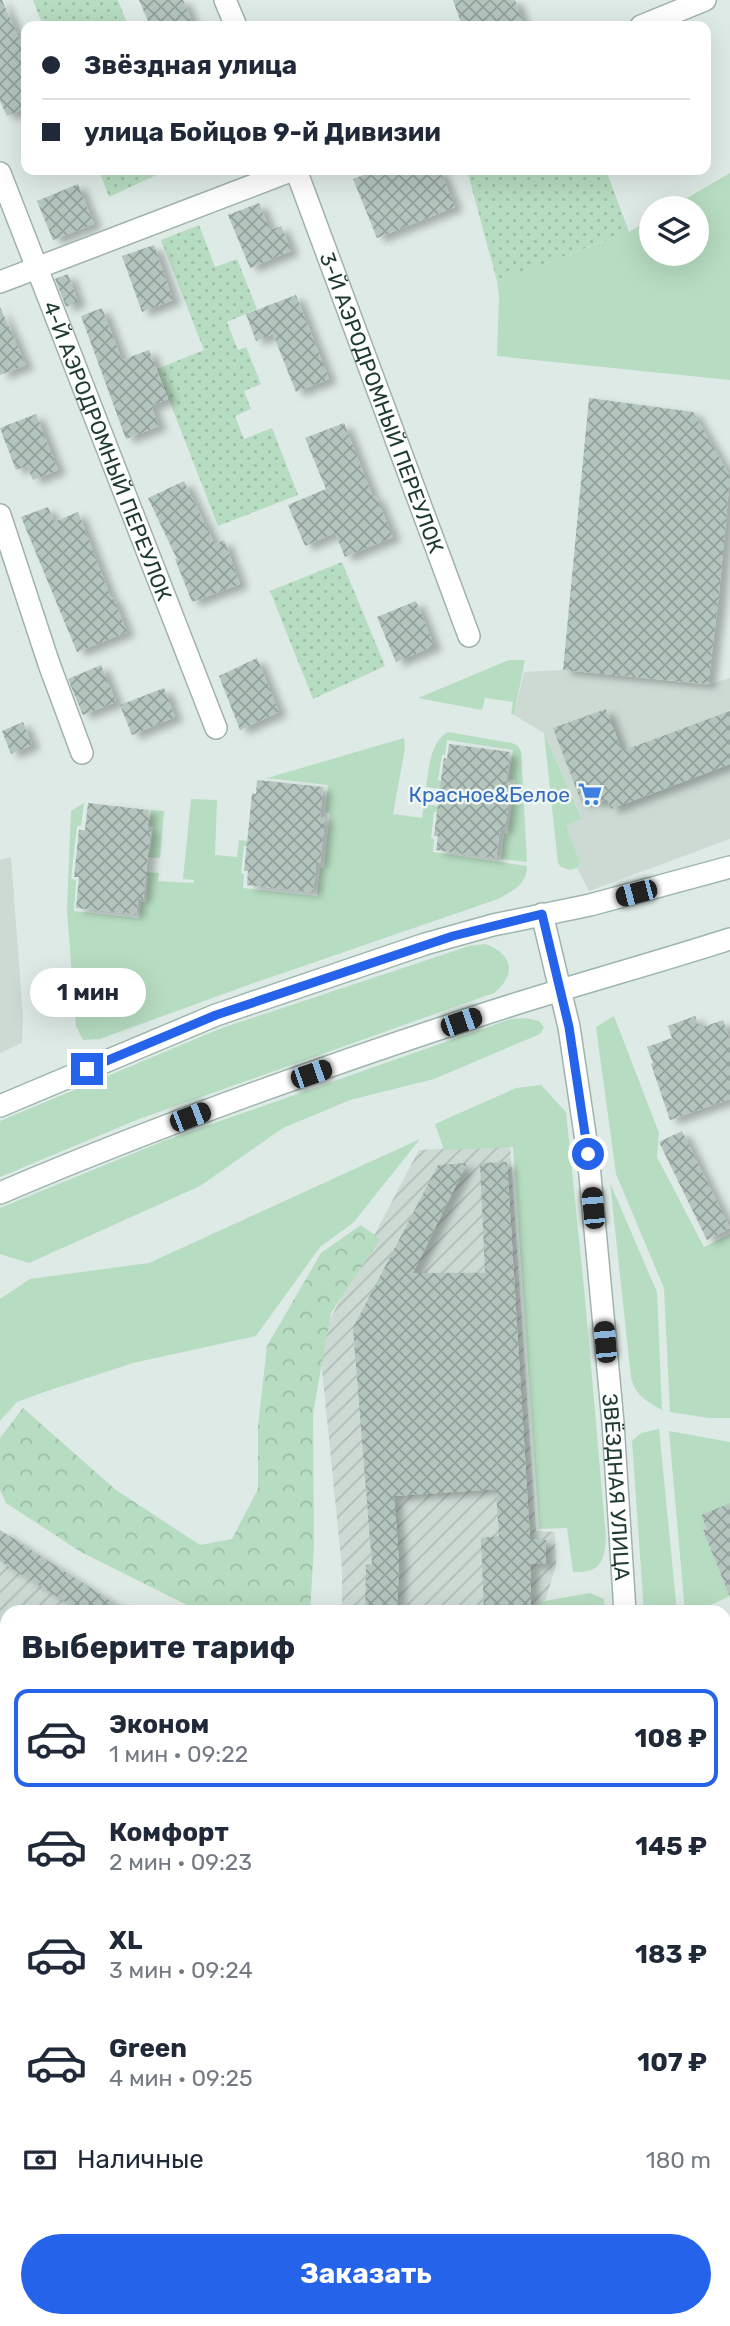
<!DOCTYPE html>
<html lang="ru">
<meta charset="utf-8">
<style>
body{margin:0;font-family:Rubik,sans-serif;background:#f6f6f7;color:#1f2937;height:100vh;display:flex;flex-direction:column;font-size:26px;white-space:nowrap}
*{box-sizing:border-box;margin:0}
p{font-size:23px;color:#747a83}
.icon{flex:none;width:38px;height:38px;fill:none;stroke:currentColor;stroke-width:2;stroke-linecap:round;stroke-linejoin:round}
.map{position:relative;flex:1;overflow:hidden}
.details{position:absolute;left:0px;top:1605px;width:732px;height:723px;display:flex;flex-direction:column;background:#fff;border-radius:21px 21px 0 0;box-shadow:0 7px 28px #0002}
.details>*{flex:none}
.hud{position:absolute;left:21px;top:21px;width:690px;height:154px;border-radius:14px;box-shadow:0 7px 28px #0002;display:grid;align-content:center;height:154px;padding:0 21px;background:#fff}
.controls{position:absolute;left:639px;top:196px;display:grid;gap:14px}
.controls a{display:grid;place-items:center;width:70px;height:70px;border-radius:50%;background:#fff;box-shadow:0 7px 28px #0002;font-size:35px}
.end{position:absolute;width:32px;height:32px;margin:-16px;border:9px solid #2563eb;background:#fff;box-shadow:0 0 0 4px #fff}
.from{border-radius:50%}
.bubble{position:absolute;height:49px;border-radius:24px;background:#fff;box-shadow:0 7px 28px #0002;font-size:23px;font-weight:700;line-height:49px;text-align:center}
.car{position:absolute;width:21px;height:42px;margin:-21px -10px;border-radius:9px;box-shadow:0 0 5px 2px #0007;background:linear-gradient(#222 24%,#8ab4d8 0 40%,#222 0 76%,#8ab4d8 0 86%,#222 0)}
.hud b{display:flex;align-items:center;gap:24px;height:66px;font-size:26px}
.hud b+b{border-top:2px solid #e0e1e3}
.hud i{width:18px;height:18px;background:#1f2937}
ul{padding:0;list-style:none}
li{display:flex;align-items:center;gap:21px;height:98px;margin:0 14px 10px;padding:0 7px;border:4px solid transparent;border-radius:14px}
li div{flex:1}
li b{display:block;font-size:26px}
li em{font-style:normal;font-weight:700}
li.on{border-color:#2563eb}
li>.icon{width:63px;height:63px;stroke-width:1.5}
h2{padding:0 21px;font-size:32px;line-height:84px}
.pay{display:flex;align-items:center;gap:18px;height:77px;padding:0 21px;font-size:26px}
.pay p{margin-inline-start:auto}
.action{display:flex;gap:14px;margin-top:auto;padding:14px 21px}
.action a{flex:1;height:80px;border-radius:42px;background:#2563eb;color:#fff;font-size:28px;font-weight:700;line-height:80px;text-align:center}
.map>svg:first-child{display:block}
.built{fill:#cddad4}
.industrial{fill:url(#industrial-furrows)}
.green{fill:#b6dcc1}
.forest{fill:url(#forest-crowns)}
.garden{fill:url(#garden-dots)}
.building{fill:url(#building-cross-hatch);filter:url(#shadow)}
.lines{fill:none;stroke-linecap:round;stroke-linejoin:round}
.minor-casing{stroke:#a1b2ac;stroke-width:24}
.secondary-casing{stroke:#9db6ad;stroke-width:24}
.minor{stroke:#fff;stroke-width:21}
.secondary{stroke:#fff;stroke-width:21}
.route{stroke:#2563eb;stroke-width:9}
.labels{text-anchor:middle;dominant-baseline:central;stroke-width:5;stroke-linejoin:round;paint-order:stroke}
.street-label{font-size:21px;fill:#1f3a33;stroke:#eff7f3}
.shop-label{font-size:21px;fill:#366cbe;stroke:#eff7f3;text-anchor:end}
</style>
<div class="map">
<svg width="730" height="2326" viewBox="0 0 730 2326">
<defs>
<pattern id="industrial-furrows" width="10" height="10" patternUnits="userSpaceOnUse" patternTransform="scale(1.75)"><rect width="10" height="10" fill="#cddad4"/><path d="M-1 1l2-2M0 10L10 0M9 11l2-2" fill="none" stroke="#b0bcb6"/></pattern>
<pattern id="forest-crowns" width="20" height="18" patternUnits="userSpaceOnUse" patternTransform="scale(1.75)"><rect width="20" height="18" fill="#b6dcc1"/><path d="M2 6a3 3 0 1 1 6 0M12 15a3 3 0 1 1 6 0" fill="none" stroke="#9cbea6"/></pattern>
<pattern id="garden-dots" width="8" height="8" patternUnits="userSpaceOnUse" patternTransform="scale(1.75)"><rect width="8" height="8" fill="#b6dcc1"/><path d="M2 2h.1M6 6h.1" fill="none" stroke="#9cbea6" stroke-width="1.8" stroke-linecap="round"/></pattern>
<pattern id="building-cross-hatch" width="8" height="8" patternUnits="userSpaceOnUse" patternTransform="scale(1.75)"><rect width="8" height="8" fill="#b4c5be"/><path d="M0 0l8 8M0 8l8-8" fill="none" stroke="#92a19b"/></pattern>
<filter id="shadow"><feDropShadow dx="8" dy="4.5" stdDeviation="3.5" flood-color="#0004"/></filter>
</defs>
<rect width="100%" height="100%" fill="#deeae5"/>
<path class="built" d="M563,670L708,685L730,678V839L589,891L577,868L580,862L566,825L582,818L544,733L514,715L524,672Z
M11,857L23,1017L22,1043L0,1053V860Z"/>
<path class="industrial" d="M510,1145L536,1531L555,1532L556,1565L542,1612H342V1569L319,1340L419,1150Z
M0,1530L128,1612H7V2203L0,2233Z
M131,2321L299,2320L312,2326H128Z
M307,2321H400L398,2326H320Z"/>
<path class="green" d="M730,173V380L497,356L499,297L497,281L629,232L651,219V254H696V208H670Z
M509,660H525L514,715L511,714L513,702L485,698L482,710L418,698Z
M448,732L512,743L518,746L521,751L527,862L501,859L504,834H508L515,780L509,779L513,750L447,740L445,755H442L438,780L442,782L441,789L426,787C429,768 430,742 448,732Z
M544,733L582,819L566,825L580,862L577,868L570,870L561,867L558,863Z
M404,738L405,748L393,814L422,818L424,804L438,806L437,812H434L431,838L434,839L433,852L527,866C527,885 512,891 498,899L248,985L100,1039L83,1040L76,1026L67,911L71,811L84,803L81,826H77L71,879L76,880L74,911L139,918L141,902H146L148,876L145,875L146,872L159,873L158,881L193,883L194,880L183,879L191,799L217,800L215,855L237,857L239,840L247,841V846H244L241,873L244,874L243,888L317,896L320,868L324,867L330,813L325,812L328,785L267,778Z
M151,810L164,811L160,858L146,857L147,852H150L153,827L149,826Z
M485,944C513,954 517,974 494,993L139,1119L0,1177V1121L222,1028L469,946Z
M614,1016L659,1133L657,1157L704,1247L730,1234V1418H709L670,1412L664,1288L616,1174L596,1027Z
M525,1018L539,1021L544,1027L540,1034L434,1079L350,1100L283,1128L200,1186L29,1263L0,1254V1208L166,1140L511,1019Z
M541,1085L566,1112L585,1298L606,1538C604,1563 600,1573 573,1572L567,1528L539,1529L513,1147L444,1150L435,1124L516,1088Z
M420,1139L353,1223L320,1247L256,1336L133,1363L44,1392L17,1402L0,1421V1299L30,1279L149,1263Z
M610,1183L657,1292L662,1410C646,1401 635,1395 631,1377Z
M659,1429L677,1612H644L632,1441L641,1433Z
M669,1431L730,1442V1503L701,1515L707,1529L703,1530L725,1586L730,1584V1596L695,1612H685Z
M590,1593L604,1599L605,1612H539V1602Z
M724,1703L730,1716V1904L728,1905L724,1897Z
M724,2104L730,2117V2244L724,2236Z
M396,2321V2320L438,2321L435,2326H394Z"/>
<path class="forest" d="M361,1225L380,1239L331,1313L313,1414L314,1545L310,1612H238L191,1607L81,1552L6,1503L0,1490V1438L23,1408L116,1490L200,1545L232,1539L258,1489V1427L267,1346L321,1253Z"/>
<path class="garden" d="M33,0H118L128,26H43Z
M99,170H167L109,197Z
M467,170H606L629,232L497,281Z
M199,225L215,267L237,259L257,309L227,322L238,350L246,347L261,384L244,391L251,409L235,416L244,439L272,428L298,495L218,526L157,369L204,350L161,240Z
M342,562L385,666L313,699L270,591Z"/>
<path class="building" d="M0,0H2L26,54V108L7,116L0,101Z
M139,0H183L194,26H150Z
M453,0H515L524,26H462Z
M376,170H440L455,207L377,238L353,179Z
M78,184L94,224L53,240L37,201Z
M259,203L270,230L281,226L291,251L250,268L228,215Z
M154,245L173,300L142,312L122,256Z
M68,274L78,302L66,307L55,279Z
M296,295L329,379L296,392L273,334L256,341L246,314Z
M0,307L26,365L0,375Z
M102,308L122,360L149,350L168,399L151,406L159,426L126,439L81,316Z
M589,398L693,412L730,476L719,594L708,684L563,670Z
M36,414L58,470L33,480L27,466L16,470L0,428Z
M344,423L373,497L376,496L393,537L345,557L335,533L305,546L288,505L326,489L305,438Z
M184,481L215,544L224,540L240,584L192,602L175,559H177L148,498Z
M48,507L54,522L78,512L111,598L113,597L127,632L77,652L21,517Z
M416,601L434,646L396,662L377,617Z
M257,658L279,712L240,730L219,676Z
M101,665L116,702L83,715L68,679Z
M164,688L175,717L132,735L120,705Z
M606,709L622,751L730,711V764L611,809L607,799L595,804L594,799L582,804L553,728Z
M23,722L32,745L11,754L2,731Z
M449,744L510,752L506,782L511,783L505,829H500L496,858L436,850L438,836H434L441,779L444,758L447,759Z
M257,780L323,787L320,817H325L320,863H316L313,892L247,885L248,871H244L250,814L252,793L256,794Z
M88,803L149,810L147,828H151L143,899L138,898L136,914L76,908L79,877H74L79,830H85Z
M695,1016L700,1028L723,1020L730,1040V1099L670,1120L651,1064L653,1063L647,1047L672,1038L668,1026Z
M682,1131L730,1228L707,1240L659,1142Z
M507,1162L530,1539L546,1540V1564H531V1612H484L481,1538L499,1536L496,1489L394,1496L399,1563L397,1612H365L366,1565L372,1564L353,1328L438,1165L467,1163L413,1273H485L480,1163Z
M730,1503V1595H729L703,1530L707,1529L701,1515Z
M0,1530L128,1612H82L0,1561Z"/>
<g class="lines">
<g class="minor-casing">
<g id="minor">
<path d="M225,0L236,26"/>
<path d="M641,26L705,0"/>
<path id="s1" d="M296,170L469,636"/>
<path id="s2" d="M0,173L216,728"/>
<path d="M0,282L293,170"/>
<path d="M0,515L49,664L82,753"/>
<path id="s3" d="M542,914L569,1027L588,1154L613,1423L625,1612"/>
<path d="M721,2320L724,2326"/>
<path d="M456,2326L458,2320"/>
</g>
</g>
<g class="secondary-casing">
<path id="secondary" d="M0,1106L216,1015L425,944L493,925L590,905L730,867
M0,1193C159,1125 322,1067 487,1013C567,987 649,965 730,939"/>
</g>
<use href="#minor" class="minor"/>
<use href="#secondary" class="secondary"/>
</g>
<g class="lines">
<path class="route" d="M87,1069L216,1015L453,936L542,914L569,1027L588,1154"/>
</g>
<defs>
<g id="supermarket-bare" transform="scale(1.89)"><path d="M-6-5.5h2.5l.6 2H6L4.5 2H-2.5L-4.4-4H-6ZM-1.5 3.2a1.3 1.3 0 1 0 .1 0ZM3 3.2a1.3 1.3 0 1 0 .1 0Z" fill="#3f7fe0" stroke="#eff7f3" stroke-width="2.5" paint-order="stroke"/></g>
</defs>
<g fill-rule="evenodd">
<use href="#supermarket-bare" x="590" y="794"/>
</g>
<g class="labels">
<g class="street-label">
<text stroke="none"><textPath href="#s1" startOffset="248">3-Й АЭРОДРОМНЫЙ ПЕРЕУЛОК</textPath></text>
<text stroke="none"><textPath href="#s2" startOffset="298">4-Й АЭРОДРОМНЫЙ ПЕРЕУЛОК</textPath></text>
<text stroke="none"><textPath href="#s3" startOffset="579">ЗВЁЗДНАЯ УЛИЦА</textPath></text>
</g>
<g class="shop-label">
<text x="570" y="794">Красное&amp;Белое</text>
</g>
</g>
</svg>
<div class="controls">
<a><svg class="icon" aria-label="layers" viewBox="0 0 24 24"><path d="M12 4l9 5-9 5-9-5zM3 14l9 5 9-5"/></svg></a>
</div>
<i class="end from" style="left:588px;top:1154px"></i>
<i class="end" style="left:87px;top:1069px"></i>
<div class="bubble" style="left:30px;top:968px;width:116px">1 мин</div>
<i class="car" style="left:636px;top:893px;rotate:255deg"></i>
<i class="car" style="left:461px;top:1022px;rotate:71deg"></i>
<i class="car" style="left:311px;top:1074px;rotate:71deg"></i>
<i class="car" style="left:190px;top:1117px;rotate:69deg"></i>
<i class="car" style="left:593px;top:1208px;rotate:355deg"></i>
<i class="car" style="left:605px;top:1342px;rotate:355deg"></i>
<div class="hud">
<b><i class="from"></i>Звёздная улица</b>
<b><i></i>улица Бойцов 9-й Дивизии</b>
</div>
<section class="details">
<h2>Выберите тариф</h2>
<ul>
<li class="on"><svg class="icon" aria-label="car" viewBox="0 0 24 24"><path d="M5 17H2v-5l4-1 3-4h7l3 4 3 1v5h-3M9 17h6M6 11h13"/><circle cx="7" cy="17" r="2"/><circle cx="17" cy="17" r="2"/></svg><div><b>Эконом</b><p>1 мин · 09:22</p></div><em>108 ₽</em></li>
<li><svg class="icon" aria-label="car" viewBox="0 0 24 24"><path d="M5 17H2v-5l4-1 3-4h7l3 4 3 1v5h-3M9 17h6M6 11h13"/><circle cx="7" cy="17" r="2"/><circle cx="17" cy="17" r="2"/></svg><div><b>Комфорт</b><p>2 мин · 09:23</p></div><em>145 ₽</em></li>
<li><svg class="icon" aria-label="car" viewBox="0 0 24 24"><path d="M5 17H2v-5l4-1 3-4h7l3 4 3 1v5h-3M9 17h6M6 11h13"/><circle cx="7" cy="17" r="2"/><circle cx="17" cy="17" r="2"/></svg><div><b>XL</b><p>3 мин · 09:24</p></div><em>183 ₽</em></li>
<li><svg class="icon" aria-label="car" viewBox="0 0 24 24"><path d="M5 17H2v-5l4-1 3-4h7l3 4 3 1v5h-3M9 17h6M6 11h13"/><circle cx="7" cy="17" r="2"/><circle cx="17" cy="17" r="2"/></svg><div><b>Green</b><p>4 мин · 09:25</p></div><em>107 ₽</em></li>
</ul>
<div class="pay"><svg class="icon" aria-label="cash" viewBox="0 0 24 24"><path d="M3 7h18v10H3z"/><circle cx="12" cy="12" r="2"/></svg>Наличные<p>180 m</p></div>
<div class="action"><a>Заказать</a></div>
</section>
</div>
